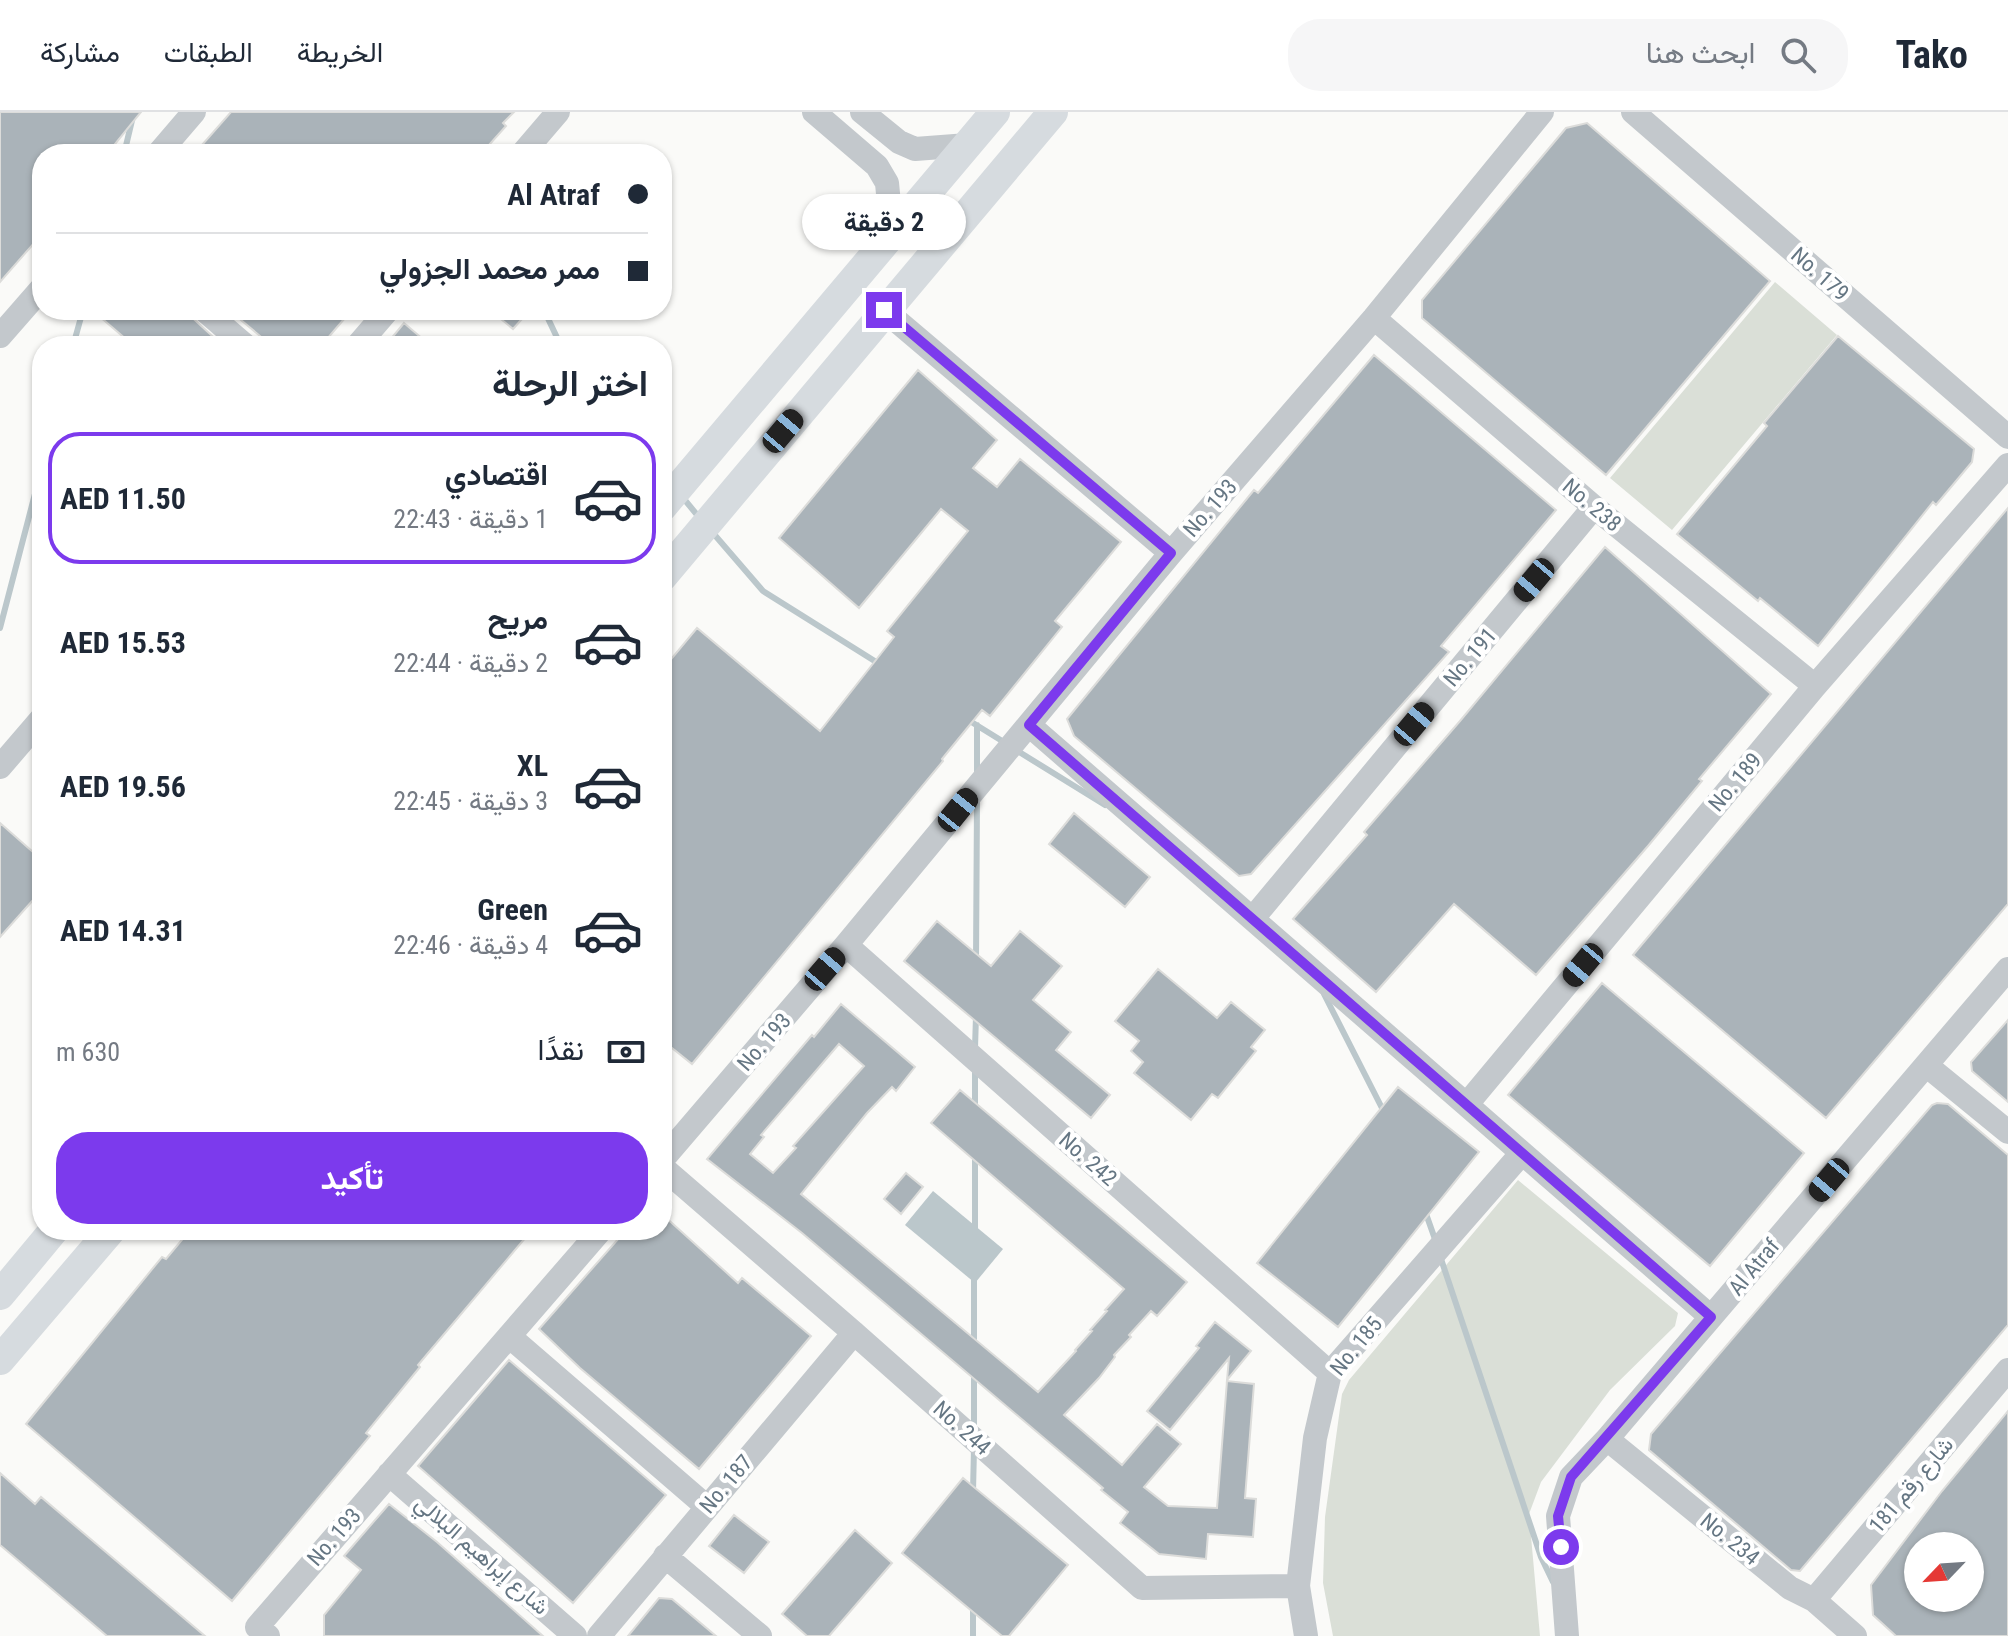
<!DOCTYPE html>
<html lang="ar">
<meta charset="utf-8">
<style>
body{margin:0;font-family:"Roboto Condensed",Vazirmatn,sans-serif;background:#f6f6f7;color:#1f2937;direction:rtl;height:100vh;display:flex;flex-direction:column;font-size:30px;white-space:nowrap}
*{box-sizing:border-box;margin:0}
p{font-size:26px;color:#747a83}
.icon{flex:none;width:44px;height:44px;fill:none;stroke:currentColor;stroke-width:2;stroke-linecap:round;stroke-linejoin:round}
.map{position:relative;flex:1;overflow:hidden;direction:ltr}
.panel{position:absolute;left:32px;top:224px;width:640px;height:904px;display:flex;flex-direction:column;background:#fff;border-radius:32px;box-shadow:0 2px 6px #0004;direction:rtl}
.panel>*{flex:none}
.hud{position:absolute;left:32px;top:32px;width:640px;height:176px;border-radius:32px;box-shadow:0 2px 6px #0004;direction:rtl;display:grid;align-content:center;height:176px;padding:0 24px;background:#fff}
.needle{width:52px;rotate:245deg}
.buttons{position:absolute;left:1904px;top:1420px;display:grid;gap:16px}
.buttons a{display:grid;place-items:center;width:80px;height:80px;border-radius:50%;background:#fff;box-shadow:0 2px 6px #0004;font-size:40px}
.end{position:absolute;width:36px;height:36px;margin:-18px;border:10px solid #7c3aed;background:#fff;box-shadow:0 0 0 4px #fff}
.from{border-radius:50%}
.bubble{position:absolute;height:56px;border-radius:28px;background:#fff;box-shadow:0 2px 6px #0004;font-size:26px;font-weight:700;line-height:56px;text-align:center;direction:rtl}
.car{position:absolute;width:24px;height:48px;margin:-24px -12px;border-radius:10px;box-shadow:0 0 6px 2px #0007;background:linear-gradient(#222 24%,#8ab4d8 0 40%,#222 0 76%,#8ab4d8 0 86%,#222 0)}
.hud b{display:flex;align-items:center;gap:28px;height:76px;font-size:30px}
.hud b+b{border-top:2px solid #e0e1e3}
.hud i{width:20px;height:20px;background:#1f2937}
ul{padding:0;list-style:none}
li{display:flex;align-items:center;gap:24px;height:132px;margin:0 16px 12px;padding:0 8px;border:4px solid transparent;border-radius:32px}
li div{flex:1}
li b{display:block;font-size:30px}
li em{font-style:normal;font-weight:700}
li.on{border-color:#7c3aed}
li>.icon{width:72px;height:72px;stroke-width:1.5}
h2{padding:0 24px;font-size:36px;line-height:96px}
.pay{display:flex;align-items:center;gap:20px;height:88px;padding:0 24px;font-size:30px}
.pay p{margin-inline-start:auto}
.button{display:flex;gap:16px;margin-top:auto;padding:16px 24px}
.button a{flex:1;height:92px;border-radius:32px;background:#7c3aed;color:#fff;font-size:32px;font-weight:700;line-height:92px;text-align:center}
header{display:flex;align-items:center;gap:48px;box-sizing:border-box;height:112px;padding:0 40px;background:#fff;border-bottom:2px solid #e0e1e3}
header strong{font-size:38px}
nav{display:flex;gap:44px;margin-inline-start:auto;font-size:28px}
.search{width:560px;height:72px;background:#f6f6f7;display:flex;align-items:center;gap:20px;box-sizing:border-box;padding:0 28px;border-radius:32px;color:#747a83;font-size:30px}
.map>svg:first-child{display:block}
.green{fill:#dadfd7}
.water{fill:#bbc7cb}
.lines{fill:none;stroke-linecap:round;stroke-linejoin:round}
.stream{stroke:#bbc7cb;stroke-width:6}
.building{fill:#aab3b9;stroke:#dcdcda;stroke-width:2;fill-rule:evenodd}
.minor{stroke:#c3c8cc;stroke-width:24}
.major{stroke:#d6dbdf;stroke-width:30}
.route{stroke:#7c3aed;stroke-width:10}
.labels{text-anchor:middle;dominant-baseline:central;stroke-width:8;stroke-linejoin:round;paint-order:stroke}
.street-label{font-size:22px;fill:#657683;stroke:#fff}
</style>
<header>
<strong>Tako</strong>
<div class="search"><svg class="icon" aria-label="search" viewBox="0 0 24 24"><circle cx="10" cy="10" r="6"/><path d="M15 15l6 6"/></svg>ابحث هنا</div>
<nav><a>الخريطة</a><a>الطبقات</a><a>مشاركة</a></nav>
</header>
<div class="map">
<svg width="2008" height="1524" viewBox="0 0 2008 1524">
<rect width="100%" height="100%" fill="#fafaf8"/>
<path class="green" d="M1775,170L1837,223L1672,418L1610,366Z
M1518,1068L1678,1201L1675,1214L1610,1278L1541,1370L1529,1402L1540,1524H1333L1323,1471L1325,1405L1342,1282L1349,1268Z"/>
<path class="water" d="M933,1079L1003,1137L975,1171L905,1113Z"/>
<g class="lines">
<path class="stream" d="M124,42L134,0
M544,198L561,234
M73,234L83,198
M662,362L669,370
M684,387L698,404
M713,421L763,479L881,553
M0,516L42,355
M965,606L1007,632
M1016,638L1105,693
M977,664V613
M976,848L977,688
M1324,882L1384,1000
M975,936L976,904
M975,996V956
M1425,1099L1436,1130
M975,1120V1044
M1440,1144L1541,1445L1553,1470
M974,1232V1164
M974,1316V1260
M973,1380L974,1336
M973,1524V1492"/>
</g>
<path class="building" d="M0,0H141L107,42H42V122L0,170Z
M231,0H514L503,11L506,14L481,42H194Z
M1587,11L1770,169L1606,363L1422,206V188L1566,16Z
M92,198H184L223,234H134Z
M229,198H336L345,206L321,234H272Z
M490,198H530L513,217Z
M404,211L431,234H385Z
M1838,224L1974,337L1972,350L1936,393L1933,390L1818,534L1760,486L1758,489L1677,422L1767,314L1764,311Z
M1374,243L1556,398L1441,534L1449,540L1251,762L1239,764L1074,624L1067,607L1254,378L1258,381Z
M918,258L997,328L973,356L997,375L1020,347L1121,430L1055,509L1062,515L990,604L982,598L942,647L943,649L692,952L662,928V558L697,516L820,619L894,525L887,519L968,419L941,397L859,496L779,426Z
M2008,396V792L1826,1006L1633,843Z
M1605,435L1771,582L1699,667L1702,669L1648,734L1536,863L1454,792L1376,880L1293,807L1367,723L1364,720L1460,609Z
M1074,701L1150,765L1125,795L1049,732Z
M0,711L42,748V778L0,825Z
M937,809L991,854L1020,819L1062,854L1033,888L1071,920L1056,938L1110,983L1091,1006L904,849Z
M1158,857L1217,906L1231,890L1265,918L1251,935L1256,939L1218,986L1212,982L1191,1008L1134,961L1143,950L1131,939L1139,929L1115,909Z
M1602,871L1804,1041L1710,1154L1508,983Z
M841,892L915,955L896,979L892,975L867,1001L801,1082L1038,1280L1076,1239L1075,1238L1092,1219L1090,1218L1107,1199L1105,1198L1124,1177L931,1011L960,978L1187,1170L1157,1204L1151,1199L1129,1223L1131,1225L1114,1243L1115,1245L1099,1266L1064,1303L1122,1353L1157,1312L1181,1332L1144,1375L1168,1394L1217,1396L1227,1269L1254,1272L1245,1386L1256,1387L1253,1425L1208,1422L1206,1447L1159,1442L1120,1411L1128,1400L1101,1378L1103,1376L802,1121L707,1047L812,923L814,925ZM839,932L864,954L793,1034L796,1036L773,1061L750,1042L764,1025L761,1023Z
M2008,908V990L1972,959L1971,950Z
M1398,975L1479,1040L1338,1215L1257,1151Z
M1937,991L1948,992L2008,1043V1213L1800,1459L1791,1458L1649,1338L1651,1322L1932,993Z
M906,1061L923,1075L901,1102L884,1087Z
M662,1102L738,1171L742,1166L811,1224L699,1357L580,1256L539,1217L626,1118H662Z
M190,1118H532L418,1253L420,1255L366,1321L370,1324L232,1489L26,1312L162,1145L166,1147Z
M1215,1210L1251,1239L1227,1268L1229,1246L1170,1318L1147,1299L1199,1236L1196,1234Z
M509,1248L666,1383L573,1491L418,1354Z
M2008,1299V1524H1896L1873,1503L1871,1473L1942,1379ZM1918,1434H1970V1486H1918Z
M0,1361L35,1392L41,1385L205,1524H107L0,1433Z
M963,1366L1068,1453L1009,1524H1002L902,1441Z
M389,1392L437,1430L543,1524H324V1503L361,1458L344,1444Z
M734,1403L769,1430L744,1461L709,1434Z
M855,1418L892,1451L829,1524H807L782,1502Z
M659,1486L672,1487L716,1524H628Z"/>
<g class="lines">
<path class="minor" d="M814,0L877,54L887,71L892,124
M862,0L899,30L915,37L968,33
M1633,0L2008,325
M158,42L194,0
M522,42L558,0
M204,198L246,234
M884,198L1171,441
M1374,206L1594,395L1815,574
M0,224L42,176
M357,234L388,198
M1029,613L1711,1205
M0,655L42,606
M1254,805L1594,395
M846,833L1330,1261
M1926,953L2008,1020
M1467,992L1815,574L2008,353
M662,1048L846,833L1171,441L1374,206L1542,0
M662,1055L854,1221L1142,1476L1298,1474
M509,1224L707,1395
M1607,1327L1790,1476L1814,1488L1855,1524
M389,1362L575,1524
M665,1444L760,1524
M1814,1488L2008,1258
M268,1524L257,1515L601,1118
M599,1524L854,1221
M1306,1524L1298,1474L1315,1326L1330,1261L1522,1041
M1567,1524L1558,1404L1571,1365L1607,1327L2008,857"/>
<path class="major" d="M662,395L995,0
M662,465L1053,0
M0,1183L54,1118
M0,1248L111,1118"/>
</g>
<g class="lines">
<path class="route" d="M884,198L1171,441L1029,613L1711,1205L1571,1365L1558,1404L1561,1435"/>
</g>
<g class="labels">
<g class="street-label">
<text transform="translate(1820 162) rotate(41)">No. 179</text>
<text transform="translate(1592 393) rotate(40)">No. 238</text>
<text transform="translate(1210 396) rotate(-49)">No. 193</text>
<text transform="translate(1470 545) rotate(-50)">No. 191</text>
<text transform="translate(1735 670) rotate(-50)">No. 189</text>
<text transform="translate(764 930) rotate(-49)">No. 193</text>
<text transform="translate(1088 1047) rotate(41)">No. 242</text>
<text transform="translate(1754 1155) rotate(-50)">Al Atraf</text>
<text transform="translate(1356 1234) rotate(-51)">No. 185</text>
<text transform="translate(962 1316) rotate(42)">No. 244</text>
<text transform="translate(726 1372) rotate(-50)">No. 187</text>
<text transform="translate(1911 1373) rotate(-50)">شارع رقم 181</text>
<text transform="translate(334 1425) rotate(-49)">No. 193</text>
<text transform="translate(1730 1427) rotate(39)">No. 234</text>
<text transform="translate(482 1443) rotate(41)">شارع إبراهيم البلالي</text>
</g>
</g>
</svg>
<div class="buttons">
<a><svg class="needle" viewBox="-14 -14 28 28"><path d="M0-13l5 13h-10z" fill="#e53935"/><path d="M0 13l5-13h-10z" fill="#747a83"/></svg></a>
</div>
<i class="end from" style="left:1561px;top:1435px"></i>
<i class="end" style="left:884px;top:198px"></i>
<div class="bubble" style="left:802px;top:82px;width:164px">2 دقيقة</div>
<i class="car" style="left:783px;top:319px;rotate:40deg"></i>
<i class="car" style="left:1534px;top:468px;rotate:220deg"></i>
<i class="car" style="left:1414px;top:612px;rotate:40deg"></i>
<i class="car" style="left:958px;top:698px;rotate:39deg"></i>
<i class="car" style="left:1583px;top:853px;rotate:220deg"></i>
<i class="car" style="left:825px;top:857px;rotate:41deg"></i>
<i class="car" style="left:1829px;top:1068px;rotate:220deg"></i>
<div class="hud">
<b><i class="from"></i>Al Atraf</b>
<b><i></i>ممر محمد الجزولي</b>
</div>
<section class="panel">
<h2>اختر الرحلة</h2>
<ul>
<li class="on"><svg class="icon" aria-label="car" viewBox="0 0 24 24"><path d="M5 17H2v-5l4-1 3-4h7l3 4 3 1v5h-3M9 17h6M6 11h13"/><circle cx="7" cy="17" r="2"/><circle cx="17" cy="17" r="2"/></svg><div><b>اقتصادي</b><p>1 دقيقة · 22:43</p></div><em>AED 11.50</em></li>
<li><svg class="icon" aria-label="car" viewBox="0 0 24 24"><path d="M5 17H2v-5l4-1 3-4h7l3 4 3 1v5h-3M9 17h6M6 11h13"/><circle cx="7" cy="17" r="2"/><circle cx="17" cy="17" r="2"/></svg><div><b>مريح</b><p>2 دقيقة · 22:44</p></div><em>AED 15.53</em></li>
<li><svg class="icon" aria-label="car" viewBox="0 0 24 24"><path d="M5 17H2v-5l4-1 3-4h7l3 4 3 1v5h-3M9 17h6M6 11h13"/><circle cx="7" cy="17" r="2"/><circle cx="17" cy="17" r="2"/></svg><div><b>XL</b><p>3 دقيقة · 22:45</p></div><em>AED 19.56</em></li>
<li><svg class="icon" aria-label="car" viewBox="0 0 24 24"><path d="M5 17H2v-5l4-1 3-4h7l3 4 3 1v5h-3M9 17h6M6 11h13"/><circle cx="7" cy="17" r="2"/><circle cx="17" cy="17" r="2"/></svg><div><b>Green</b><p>4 دقيقة · 22:46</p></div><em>AED 14.31</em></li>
</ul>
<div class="pay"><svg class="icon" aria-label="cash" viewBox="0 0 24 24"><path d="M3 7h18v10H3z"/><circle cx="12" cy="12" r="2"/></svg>نقدًا<p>630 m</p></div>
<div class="button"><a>تأكيد</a></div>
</section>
</div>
